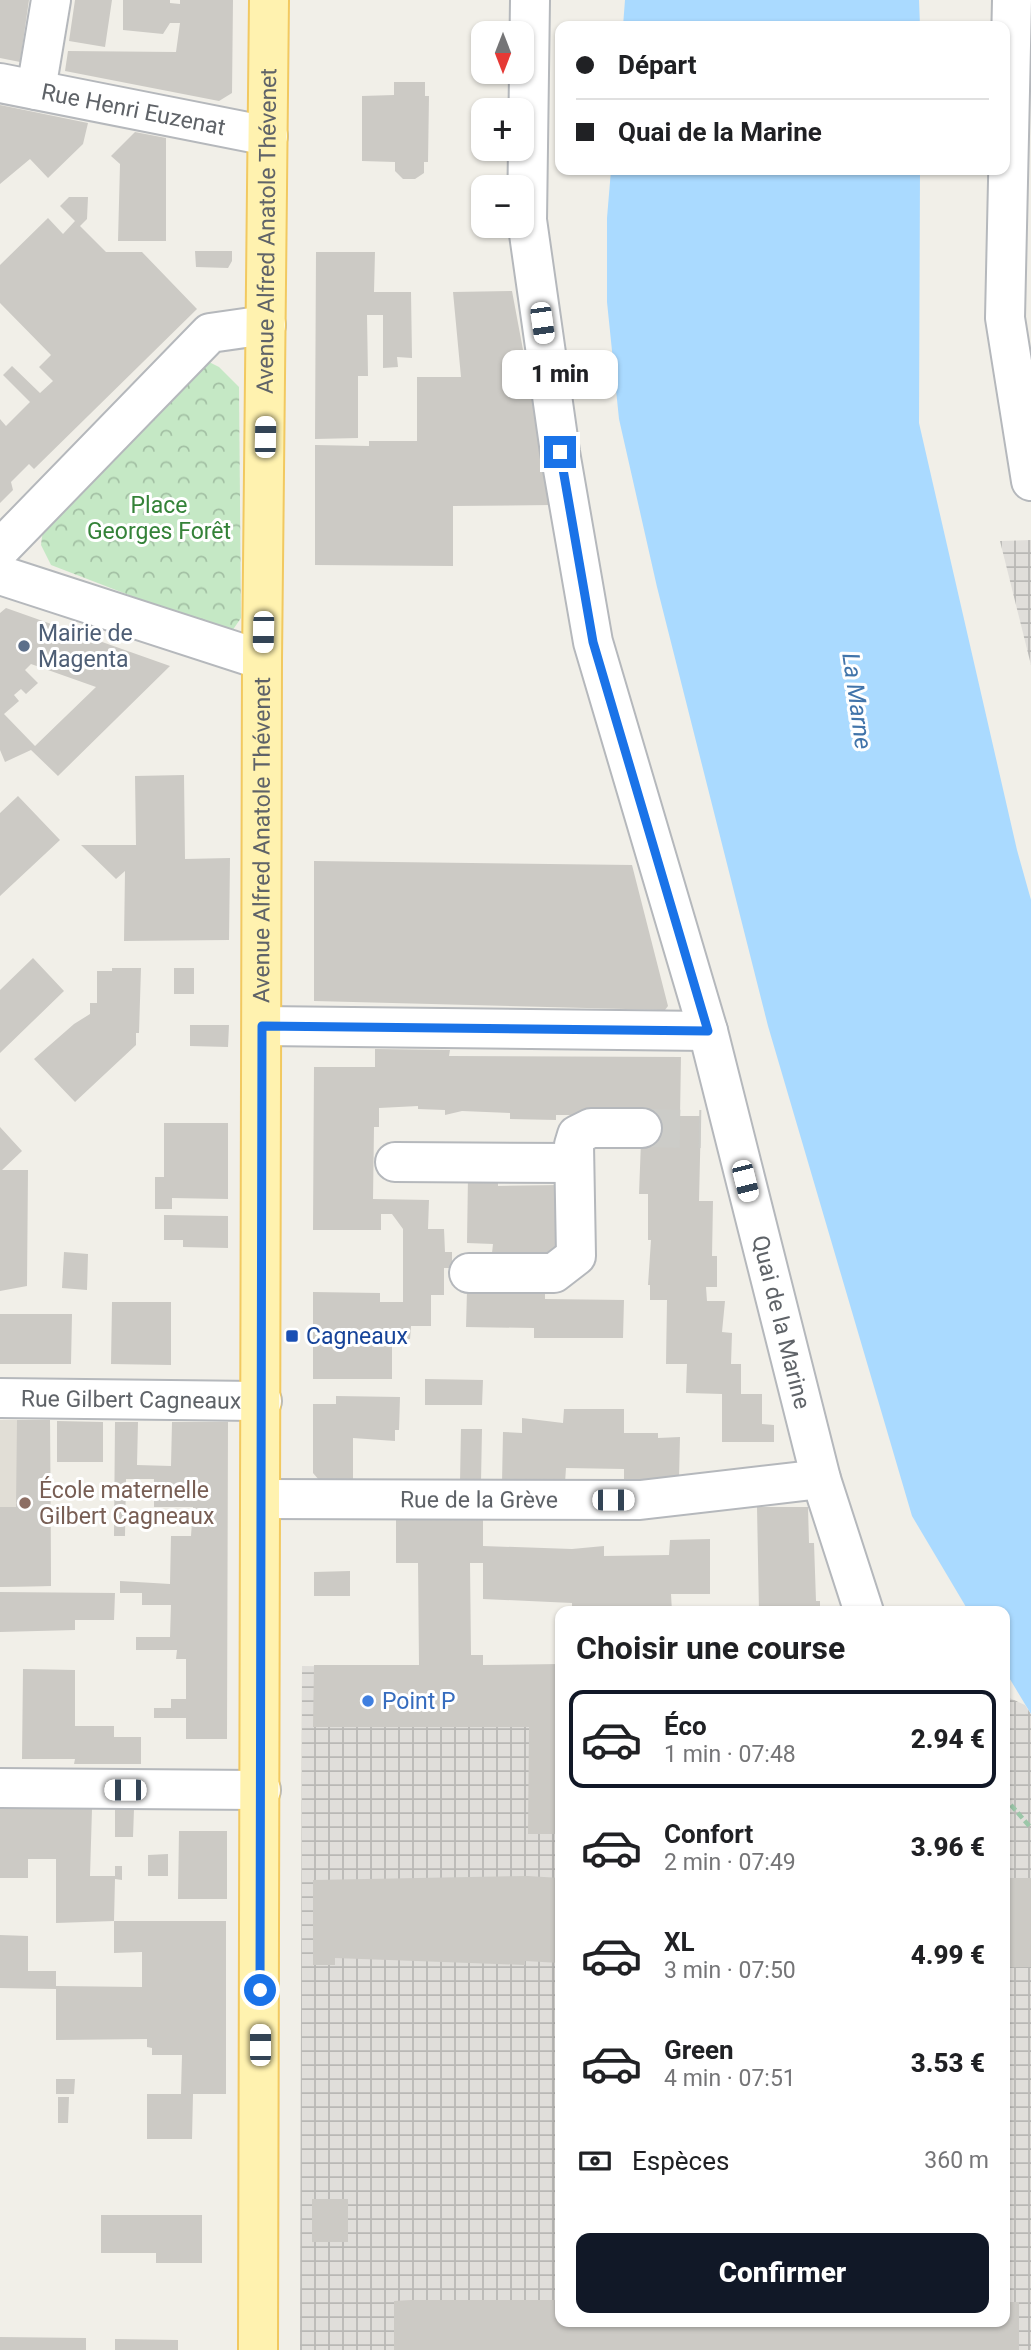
<!DOCTYPE html>
<html lang="fr">
<meta charset="utf-8">
<style>
body{margin:0;font-family:Roboto,sans-serif;background:#f6f6f6;color:#202124;height:100vh;display:flex;flex-direction:column;font-size:26px;white-space:nowrap}
*{box-sizing:border-box;margin:0}
p{font-size:23px;color:#757577}
.icon{flex:none;width:38px;height:38px;fill:none;stroke:currentColor;stroke-width:2;stroke-linecap:round;stroke-linejoin:round}
.map{position:relative;flex:1;overflow:hidden}
.side{position:absolute;left:555px;top:1606px;width:455px;height:721px;display:flex;flex-direction:column;background:#fff;border-radius:14px;box-shadow:0 2px 5px #0004}
.side>*{flex:none}
.guide{position:absolute;left:555px;top:21px;width:455px;height:154px;border-radius:14px;box-shadow:0 2px 5px #0004;display:grid;align-content:center;height:154px;padding:0 21px;background:#fff}
.needle{width:46px;rotate:180deg}
.controls{position:absolute;left:471px;top:21px;display:grid;gap:14px}
.controls a{display:grid;place-items:center;width:63px;height:63px;border-radius:14px;background:#fff;box-shadow:0 2px 5px #0004;font-size:35px}
.end{position:absolute;width:32px;height:32px;margin:-16px;border:9px solid #1a73e8;background:#fff;box-shadow:0 0 0 4px #fff}
.from{border-radius:50%}
.bubble{position:absolute;height:49px;border-radius:14px;background:#fff;box-shadow:0 2px 5px #0004;font-size:23px;font-weight:800;line-height:49px;text-align:center}
.car{position:absolute;width:21px;height:42px;margin:-21px -10px;border-radius:9px;box-shadow:0 0 5px 2px #0007;background:linear-gradient(#fff 24%,#345 0 40%,#fff 0 76%,#345 0 86%,#fff 0)}
.guide b{display:flex;align-items:center;gap:24px;height:66px;font-size:26px}
.guide b+b{border-top:2px solid #e0e0e0}
.guide i{width:18px;height:18px;background:#202124}
ul{padding:0;list-style:none}
li{display:flex;align-items:center;gap:21px;height:98px;margin:0 14px 10px;padding:0 7px;border:4px solid transparent;border-radius:14px}
li div{flex:1}
li b{display:block;font-size:26px}
li em{font-style:normal;font-weight:800}
li.active{border-color:#111827}
li>.icon{width:63px;height:63px;stroke-width:1.5}
h2{padding:0 21px;font-size:32px;line-height:84px}
.pay{display:flex;align-items:center;gap:18px;height:77px;padding:0 21px;font-size:26px}
.pay p{margin-inline-start:auto}
.button{display:flex;gap:14px;margin-top:auto;padding:14px 21px}
.button a{flex:1;height:80px;border-radius:14px;background:#111827;color:#fff;font-size:28px;font-weight:800;line-height:80px;text-align:center}
.map>svg:first-child{display:block}
.industrial{fill:url(#industrial-grid)}
.education{fill:#e1ded6}
.forest{fill:url(#forest-crowns)}
.water{fill:#aadaff}
.building{fill:#cccac5;fill-rule:evenodd}
.lines{fill:none;stroke-linecap:round;stroke-linejoin:round}
.minor-tunnel{stroke:#ccccc8;stroke-width:38;stroke-dasharray:38 19;stroke-linecap:butt}
.minor-casing{stroke:#b5b8bc;stroke-width:42}
.major-casing{stroke:#f2c960;stroke-width:42}
.path{stroke:#9cc7a9;stroke-width:4.5;stroke-dasharray:7 3.5;stroke-linecap:butt}
.minor{stroke:#fff;stroke-width:38}
.major{stroke:#fff2af;stroke-width:38}
.route{stroke:#1a73e8;stroke-width:9}
.service-dot{fill:#5c6f8a;stroke:#fff;stroke-width:2.5}
.transit-dot{fill:#1a4fb4;stroke:#fff;stroke-width:2.5}
.education-dot{fill:#8d6e63;stroke:#fff;stroke-width:2.5}
.shop-dot{fill:#3f7fe0;stroke:#fff;stroke-width:2.5}
.labels{text-anchor:middle;dominant-baseline:central;stroke-width:6;stroke-linejoin:round;paint-order:stroke}
.street-label{font-size:23px;fill:#5f6368;stroke:#fff}
.park-label{font-size:23px;fill:#348238;stroke:#fff}
.service-label{font-size:23px;fill:#4e5e75;stroke:#fff;text-anchor:start}
.transit-label{font-size:23px;fill:#164399;stroke:#fff;text-anchor:start}
.education-label{font-size:23px;fill:#785e54;stroke:#fff;text-anchor:start}
.shop-label{font-size:23px;fill:#366cbe;stroke:#fff;text-anchor:start}
.water-label{font-size:24px;font-style:italic;fill:#4174aa;stroke:#fff}
</style>
<div class="map">
<svg width="1031" height="2350" viewBox="0 0 1031 2350">
<defs>
<pattern id="industrial-grid" width="8" height="8" patternUnits="userSpaceOnUse" patternTransform="scale(1.75)"><rect width="8" height="8" fill="#e0deda"/><path d="M0 4h8M4 0v8" fill="none" stroke="#b9b8b5"/></pattern>
<pattern id="forest-crowns" width="20" height="18" patternUnits="userSpaceOnUse" patternTransform="scale(1.75)"><rect width="20" height="18" fill="#c5e8c5"/><path d="M2 6a3 3 0 1 1 6 0M12 15a3 3 0 1 1 6 0" fill="none" stroke="#a3c0a4"/></pattern>
</defs>
<rect width="100%" height="100%" fill="#f1efe8"/>
<path class="industrial" d="M1031,540V665L1000,541Z
M302,1666L560,1669V2322H1004L1005,1696L1025,1705L1031,1714V2350H300Z"/>
<path class="education" d="M0,1420H50L51,1586L0,1587Z"/>
<path class="forest" d="M201,358L219,367L239,387L241,618L230,634L51,565L41,545L45,514Z"/>
<path class="water" d="M625,0H919L920,26H623Z
M611,170H920L919,423L1017,850L1031,900V1714L1005,1671L1004,1612H969L912,1516L768,1026L657,587L619,419L607,302V218Z"/>
<path class="building" d="M0,0H29L20,62L0,58Z
M75,0H112L105,47L69,41Z
M123,0H170V3L180,4V0H233L232,93L219,101L65,71L68,51L176,52L180,23H170L163,34L123,30Z
M394,82H425V96H429L428,162H424V173L415,179H403L395,171V162L362,161V96L394,95Z
M0,105L88,123L83,144L48,178L30,159L0,184Z
M135,132L166,138V241H118L120,164L111,156Z
M69,197H88L87,219L80,226L106,252H142L197,309L34,469L29,464L11,482L13,490L0,503V419L6,426L30,402L3,375L12,366L40,393L53,381L39,367L51,355L0,303V265L48,218L63,234L75,221L60,206Z
M195,251H232V261L228,268L196,267Z
M316,252H375L374,292H411L412,358L397,357L398,367L383,368V315H367L368,376H358V438L315,439Z
M512,291L552,505L453,506V566L315,565V445L369,446V441H417V377H461L453,292Z
M6,608L170,666L58,776L31,750L5,762L0,750V613ZM31,664L96,687L35,746L4,714L19,701L14,695L21,689L26,694L38,683L25,670Z
M184,775L185,859L230,858L229,940L124,941L125,871L116,879L81,845H136L135,776Z
M18,796L60,840L0,896V813Z
M314,861L632,865L668,1006L665,1010L314,1001Z
M33,958L64,991L0,1053V990Z
M112,968H141L139,1033H136V1045L75,1102L34,1059L74,1024L90,1014V1003H97V971H112Z
M174,968H194V994H174Z
M190,1025H229L228,1047L190,1046Z
M375,1049L450,1050L449,1056L681,1057L680,1116H701L699,1201H713L712,1256H717V1287H706L707,1301H725L722,1332L732,1333L731,1364H741V1394H762V1424L774,1425V1442H722V1394L686,1393L687,1364H666L667,1300H650V1285H648L651,1240H648V1194H639L642,1115H556V1120L510,1119V1113L462,1111L445,1115V1110L418,1109V1106L379,1108V1127H374L373,1199L429,1200L428,1229H444L445,1252H452V1268H444V1295H431V1326H411L410,1339H392V1379H313V1292L380,1293V1302H403V1229L392,1214H381V1230H313L314,1067H375Z
M164,1123H228V1199L172,1198V1209H155V1177H164Z
M0,1127L22,1151L2,1170H28L27,1286L0,1291Z
M468,1175H498V1186L559,1185L557,1252L492,1253L493,1244L467,1243Z
M164,1215L228,1216V1248L183,1247V1240H164Z
M64,1252L88,1254L87,1290L62,1288Z
M467,1290H545V1299L624,1300L623,1338H534V1328L466,1327Z
M112,1302H171V1365L111,1364Z
M0,1314H72L71,1364H0Z
M425,1379L483,1380L482,1405H425Z
M336,1396L400,1397L399,1430H395V1441L353,1438V1481L319,1480L313,1473V1404H336Z
M564,1409H624V1433H658V1438L680,1437L679,1478H661V1483H624V1469L566,1468L565,1483H502L503,1432L522,1433V1418L563,1423Z
M17,1420H50L51,1586L0,1587V1507H16Z
M57,1421L103,1422V1462H57Z
M115,1422H138L137,1465L171,1466L172,1422H228L227,1739H186V1718H154V1708H171V1699H186V1659H176L177,1650H136V1637H170L171,1605H142V1593H120V1581L170,1584L171,1536H191L193,1507H154V1479H126L125,1536H114Z
M461,1429H482L481,1482H460Z
M757,1507H808L809,1543H814L816,1601H820V1612H759Z
M396,1520H483V1546L572,1549L604,1546V1556L669,1555L670,1540L710,1539V1594H671L672,1612H605V1609L572,1608V1603L483,1599V1563H470L471,1655H483V1665L560,1664V1834H528L529,1727H313L314,1665H419L418,1563H396Z
M350,1571V1596H314V1572Z
M0,1592L115,1593L114,1620H75V1630L0,1632Z
M23,1669L75,1670V1726H114V1737H141V1764H74L75,1759H22Z
M0,1807L92,1809L90,1876H115V1866H122V1880L115,1879L114,1921L56,1923V1859H28V1878H0Z
M115,1809H134L133,1837H115Z
M179,1831H227V1899H178Z
M168,1854V1876H148V1855Z
M528,1876L560,1878V1963L525,1961V1965L335,1958V1965H313V1880Z
M1004,1878H1031V1967H1004Z
M114,1921H226V2094H193L192,2139H147V2094H181L182,2055H152V2048L147,2047V2039L56,2040V1989L0,1988V1935L28,1936V1971H56V1986L142,1987V1952L114,1953Z
M56,2079H75L74,2094H56Z
M58,2097H69L68,2123H58Z
M312,2199H348V2242H312Z
M101,2215H202V2263H156V2253H101Z
M411,2300H560V2322H1004V2302H1019V2350H394V2301Z
M0,2337L86,2338V2350H0Z
M115,2339L178,2340V2350H115Z"/>
<g class="lines">
<path class="minor-tunnel" d="M642,1128L701,1129"/>
<g class="minor-casing">
<g id="minor">
<path id="s1" d="M530,0L527,220L560,452L593,642L708,1031L821,1479L864,1612"/>
<path d="M1012,0L1005,318L1031,481"/>
<path id="s2" d="M0,83L268,136"/>
<path d="M36,90L51,0"/>
<path d="M0,549L210,333L266,325"/>
<path d="M0,575L262,660"/>
<path d="M262,1026L708,1031"/>
<path d="M395,1162L574,1163"/>
<path d="M469,1273H554L576,1256L574,1145L577,1135L591,1128H642"/>
<path id="s3" d="M0,1398L262,1401"/>
<path id="s4" d="M262,1499L640,1500L821,1479"/>
<path d="M0,1788L261,1790"/>
</g>
</g>
<g class="major-casing">
<g id="major">
<path id="s5" d="M258,2350L262,660L269,0"/>
</g>
</g>
<path class="path" d="M1004,1797L1031,1828"/>
<use href="#minor" class="minor"/>
<use href="#major" class="major"/>
</g>
<g class="lines">
<path class="route" d="M260,1990L262,1026L708,1031L593,642L560,452"/>
</g>
<circle class="service-dot" cx="24" cy="646" r="7"/>
<rect class="transit-dot" x="285" y="1329" width="14" height="14" rx="3.5"/>
<circle class="education-dot" cx="25" cy="1503" r="7"/>
<circle class="shop-dot" cx="368" cy="1701" r="7"/>
<g class="labels">
<g class="street-label">
<text stroke="none"><textPath href="#s2" startOffset="136">Rue Henri Euzenat</textPath></text>
<text stroke="none"><textPath href="#s5" startOffset="2119">Avenue Alfred Anatole Thévenet</textPath></text>
<text stroke="none"><textPath href="#s5" startOffset="1510">Avenue Alfred Anatole Thévenet</textPath></text>
<text stroke="none"><textPath href="#s1" startOffset="1353">Quai de la Marine</textPath></text>
<text stroke="none"><textPath href="#s3" startOffset="131">Rue Gilbert Cagneaux</textPath></text>
<text stroke="none"><textPath href="#s4" startOffset="217">Rue de la Grève</textPath></text>
</g>
<g class="park-label">
<text x="159" y="505">Place<tspan x="159" dy="26">Georges Forêt</tspan></text>
</g>
<g class="service-label">
<text x="38" y="633">Mairie de<tspan x="38" dy="26">Magenta</tspan></text>
</g>
<g class="transit-label">
<text x="306" y="1336">Cagneaux</text>
</g>
<g class="education-label">
<text x="39" y="1490">École maternelle<tspan x="39" dy="26">Gilbert Cagneaux</tspan></text>
</g>
<g class="shop-label">
<text x="382" y="1701">Point P</text>
</g>
<g class="water-label">
<text transform="translate(857 701) rotate(82)">La Marne</text>
</g>
</g>
</svg>
<div class="controls">
<a><svg class="needle" viewBox="-14 -14 28 28"><path d="M0-13l5 13h-10z" fill="#e53935"/><path d="M0 13l5-13h-10z" fill="#757577"/></svg></a>
<a>+</a>
<a>−</a>
</div>
<i class="end from" style="left:260px;top:1990px"></i>
<i class="end" style="left:560px;top:452px"></i>
<div class="bubble" style="left:502px;top:350px;width:116px">1 min</div>
<i class="car" style="left:542px;top:323px;rotate:172deg"></i>
<i class="car" style="left:265px;top:437px;rotate:1deg"></i>
<i class="car" style="left:263px;top:632px;rotate:181deg"></i>
<i class="car" style="left:745px;top:1181px;rotate:166deg"></i>
<i class="car" style="left:613px;top:1500px;rotate:90deg"></i>
<i class="car" style="left:125px;top:1790px;rotate:270deg"></i>
<i class="car" style="left:260px;top:2045px;rotate:0deg"></i>
<div class="guide">
<b><i class="from"></i>Départ</b>
<b><i></i>Quai de la Marine</b>
</div>
<section class="side">
<h2>Choisir une course</h2>
<ul>
<li class="active"><svg class="icon" aria-label="car" viewBox="0 0 24 24"><path d="M5 17H2v-5l4-1 3-4h7l3 4 3 1v5h-3M9 17h6M6 11h13"/><circle cx="7" cy="17" r="2"/><circle cx="17" cy="17" r="2"/></svg><div><b>Éco</b><p>1 min · 07:48</p></div><em>2.94 €</em></li>
<li><svg class="icon" aria-label="car" viewBox="0 0 24 24"><path d="M5 17H2v-5l4-1 3-4h7l3 4 3 1v5h-3M9 17h6M6 11h13"/><circle cx="7" cy="17" r="2"/><circle cx="17" cy="17" r="2"/></svg><div><b>Confort</b><p>2 min · 07:49</p></div><em>3.96 €</em></li>
<li><svg class="icon" aria-label="car" viewBox="0 0 24 24"><path d="M5 17H2v-5l4-1 3-4h7l3 4 3 1v5h-3M9 17h6M6 11h13"/><circle cx="7" cy="17" r="2"/><circle cx="17" cy="17" r="2"/></svg><div><b>XL</b><p>3 min · 07:50</p></div><em>4.99 €</em></li>
<li><svg class="icon" aria-label="car" viewBox="0 0 24 24"><path d="M5 17H2v-5l4-1 3-4h7l3 4 3 1v5h-3M9 17h6M6 11h13"/><circle cx="7" cy="17" r="2"/><circle cx="17" cy="17" r="2"/></svg><div><b>Green</b><p>4 min · 07:51</p></div><em>3.53 €</em></li>
</ul>
<div class="pay"><svg class="icon" aria-label="cash" viewBox="0 0 24 24"><path d="M3 7h18v10H3z"/><circle cx="12" cy="12" r="2"/></svg>Espèces<p>360 m</p></div>
<div class="button"><a>Confirmer</a></div>
</section>
</div>
